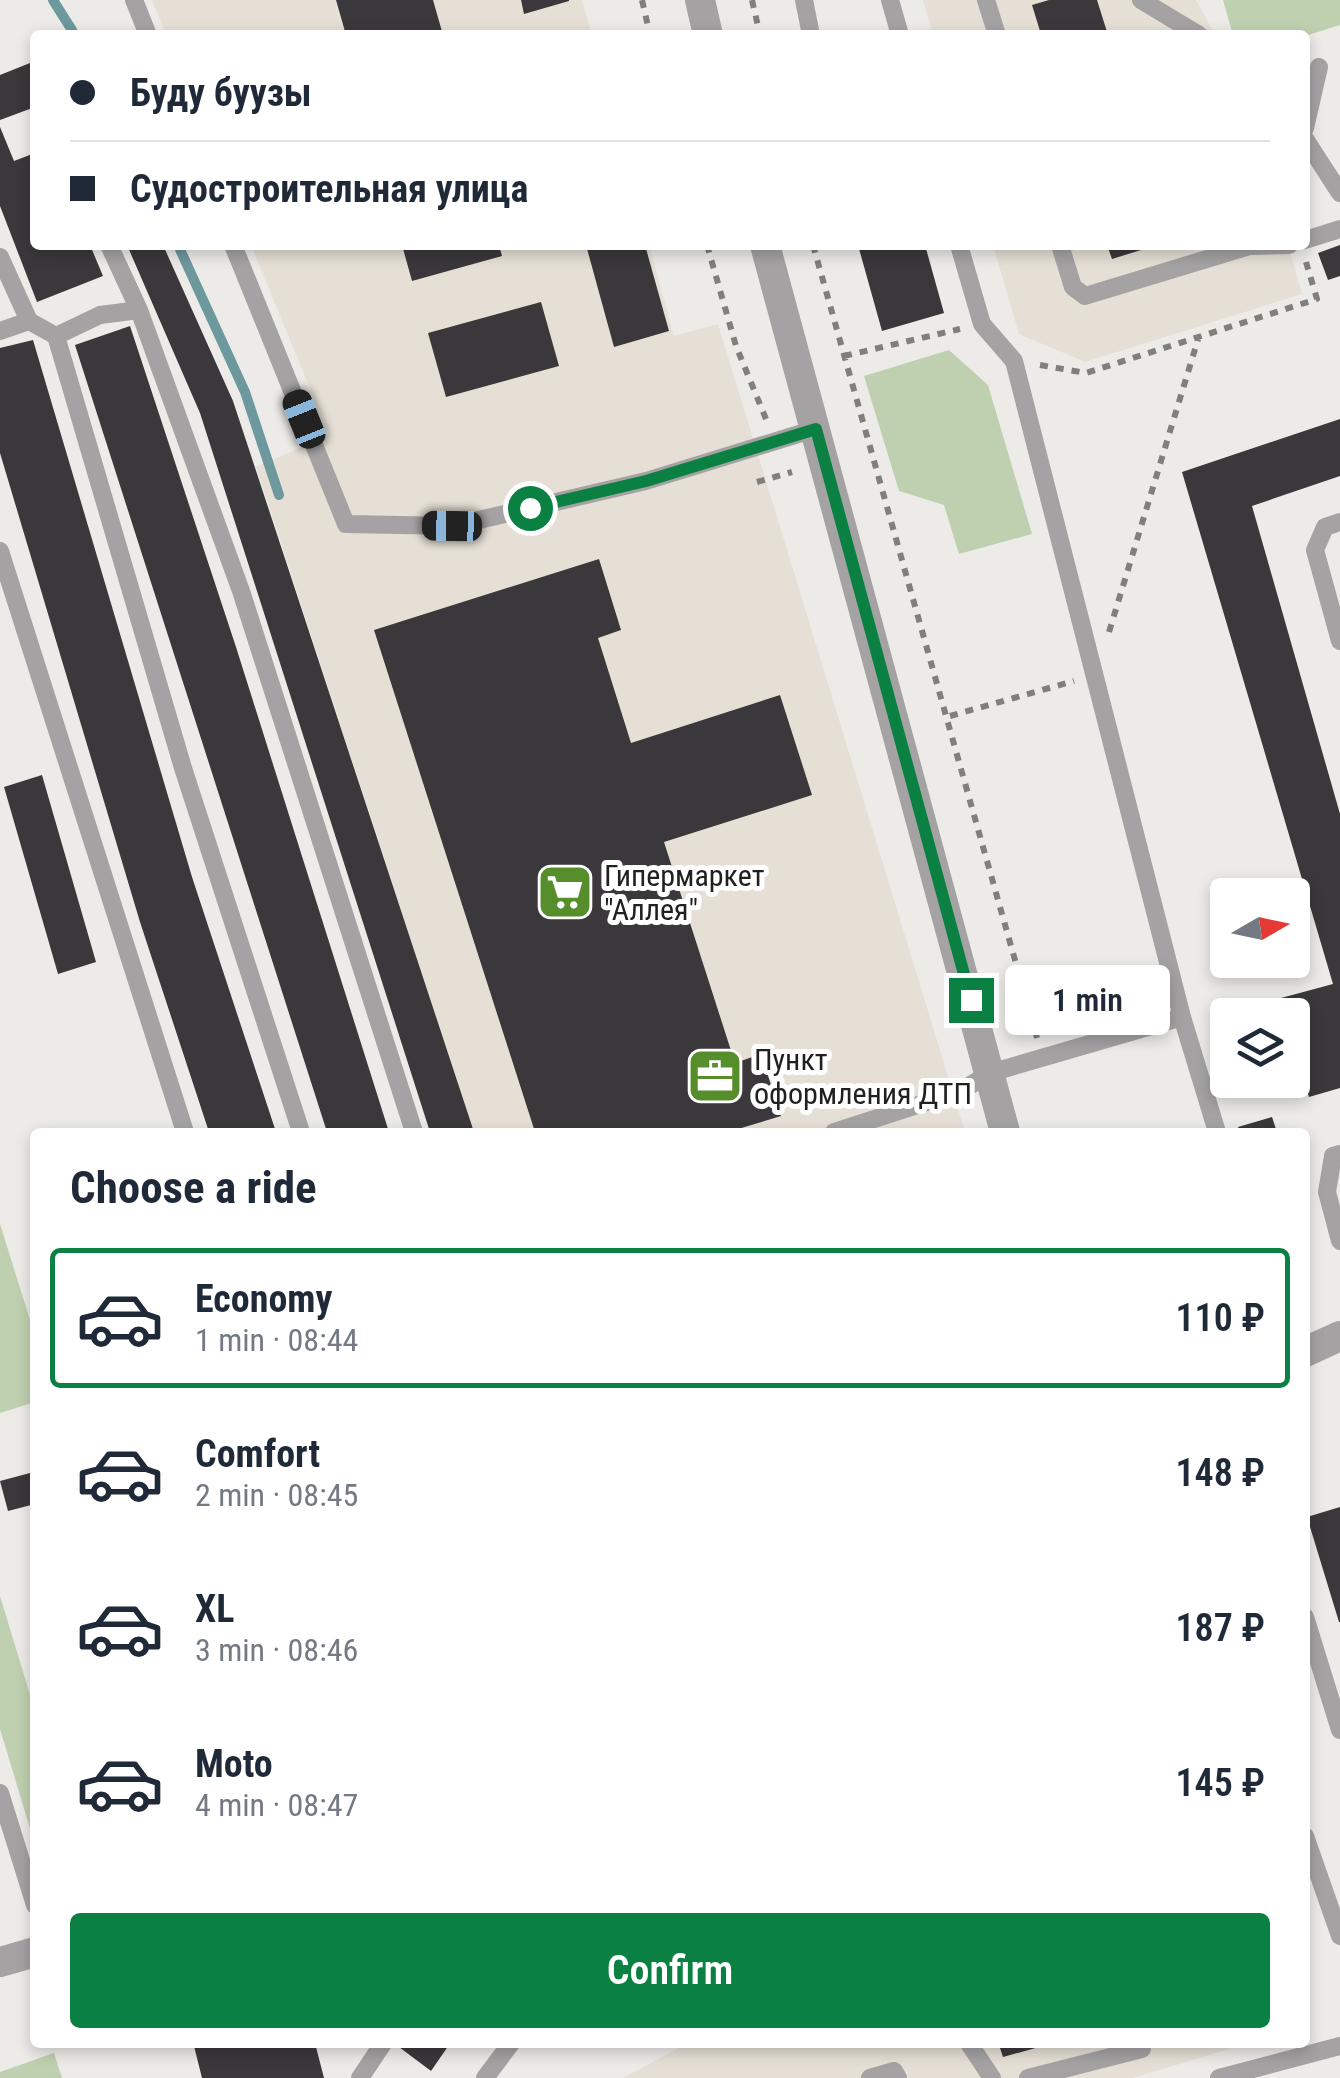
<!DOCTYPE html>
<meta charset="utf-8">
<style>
body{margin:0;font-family:"Roboto Condensed",sans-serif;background:#f6f6f7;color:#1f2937;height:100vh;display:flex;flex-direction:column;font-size:38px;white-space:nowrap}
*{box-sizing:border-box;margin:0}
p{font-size:32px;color:#747a83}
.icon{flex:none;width:55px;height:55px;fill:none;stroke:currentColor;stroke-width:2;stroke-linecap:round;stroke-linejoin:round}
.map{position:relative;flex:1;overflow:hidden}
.panel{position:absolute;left:30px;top:1128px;width:1280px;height:920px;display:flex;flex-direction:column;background:#fff;border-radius:10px;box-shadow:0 5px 15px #0003}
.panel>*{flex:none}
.banner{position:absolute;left:30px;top:30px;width:1280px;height:220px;border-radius:10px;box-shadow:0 5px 15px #0003;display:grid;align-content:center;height:220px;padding:0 40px;background:#fff}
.needle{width:65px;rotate:81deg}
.controls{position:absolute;left:1210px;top:878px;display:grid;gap:20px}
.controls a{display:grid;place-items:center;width:100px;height:100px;border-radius:10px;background:#fff;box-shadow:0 5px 15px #0003;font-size:50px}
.end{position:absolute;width:45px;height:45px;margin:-22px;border:12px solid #0b8043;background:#fff;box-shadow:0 0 0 5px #fff}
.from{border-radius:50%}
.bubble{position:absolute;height:70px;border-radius:10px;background:#fff;box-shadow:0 5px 15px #0003;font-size:32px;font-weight:600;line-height:70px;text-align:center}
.car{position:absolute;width:30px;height:60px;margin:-30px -15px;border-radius:12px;box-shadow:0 0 8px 2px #0007;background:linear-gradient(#222 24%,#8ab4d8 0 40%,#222 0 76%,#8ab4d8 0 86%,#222 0)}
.banner b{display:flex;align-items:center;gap:35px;height:95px;font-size:38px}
.banner b+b{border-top:2px solid #e0e1e3}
.banner i{width:25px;height:25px;background:#1f2937}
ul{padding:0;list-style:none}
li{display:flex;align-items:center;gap:30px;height:140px;margin:0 20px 15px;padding:0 20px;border:5px solid transparent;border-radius:10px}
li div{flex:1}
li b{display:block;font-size:38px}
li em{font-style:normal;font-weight:600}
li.selected{border-color:#0b8043}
li>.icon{width:90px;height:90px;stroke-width:1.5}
h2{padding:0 40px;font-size:45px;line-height:120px}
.cta{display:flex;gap:20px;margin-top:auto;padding:20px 40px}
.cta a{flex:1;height:115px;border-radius:10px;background:#0b8043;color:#fff;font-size:40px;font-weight:600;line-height:115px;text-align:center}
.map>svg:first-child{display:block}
.built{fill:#e5dfd5}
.green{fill:#bfd0b0}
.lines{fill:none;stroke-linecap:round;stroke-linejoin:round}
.stream{stroke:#6c989e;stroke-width:10}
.building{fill:#3a383a}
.path{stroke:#807f7d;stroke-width:6;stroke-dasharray:8 8;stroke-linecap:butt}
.lane{stroke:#a4a2a2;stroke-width:18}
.street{stroke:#a4a2a2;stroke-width:30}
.route{stroke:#0b8043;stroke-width:12}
.labels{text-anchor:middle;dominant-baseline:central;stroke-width:10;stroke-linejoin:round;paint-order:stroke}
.poi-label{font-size:30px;fill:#20201f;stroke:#fff;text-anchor:start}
</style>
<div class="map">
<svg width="1340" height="2078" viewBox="0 0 1340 2078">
<rect width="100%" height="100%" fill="#edebe8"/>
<path class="built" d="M152,0H582L592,35H166Z
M923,0H1196L1215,35H933Z
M251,245H649L674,336L718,324L965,1132H474L256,467L329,435Z
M993,245H1288L1302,294L1085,362L1019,334Z
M1238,2042L1239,2046L1133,2078H623L688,2043Z"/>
<path class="green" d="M1223,0H1340V25L1305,36L1233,35Z
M949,350L988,385L1032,534L959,554L944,505L899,491L864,376Z
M0,1224L35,1336V1402L0,1413Z
M0,1596L35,1711V1845L0,1729Z
M54,2053L62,2078H0V2072Z"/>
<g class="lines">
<path class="stream" d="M53,0L75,35
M178,245L245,392L279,495"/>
</g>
<path class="building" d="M336,0H433L443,35H346Z
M521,0H569V1L524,14Z
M1049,0H1097L1108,35H1028L1040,31L1032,5Z
M35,61V107L0,120V75Z
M0,127L14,161L35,153V245H90L103,276L37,302L0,206Z
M127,245H163L233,401L474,1132H430L200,413Z
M402,245H499L502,256L412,281Z
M586,245H645L669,331L614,347Z
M858,245H925L944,313L882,331Z
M1107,245H1154V246L1112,259Z
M1340,245V276L1328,280L1318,253Z
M541,302L559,366L446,397L428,333Z
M130,326L236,647L389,1132H327L75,345Z
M33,340L192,877L276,1132H209L140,922L0,453V348Z
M1340,419V476L1252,506L1340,814V1088L1309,1097L1292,1040V1015H1285L1281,998L1333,984L1182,472Z
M599,559L621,630L598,638L631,743L780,695L812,795L664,842L735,1063L761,1054L781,1116L728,1132H535L374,630Z
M42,775L96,962L58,974L4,787Z
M1272,1117L1277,1132H1240L1238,1127Z
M30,1473L35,1504L8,1511L0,1481Z
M1340,1507V1622H1339L1307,1517Z
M193,2042H328L316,2047L324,2078H202Z
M402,2042H451L431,2071L399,2047Z
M998,2042H1049L1050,2044L1003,2057Z"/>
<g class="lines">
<path class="path" d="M642,0L650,35
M752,0L760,35
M707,245L736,346L766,419
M813,245L1037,1038
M844,356L960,329
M1040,365L1086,373L1317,299L1306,262
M757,482L792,472
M1109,632L1199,336
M950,716L1074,681"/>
<path class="lane" d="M134,0L148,35
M804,0L811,35
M890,0L900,35
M986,0L997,35
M1141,0L1199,35
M1305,128L1319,67
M1305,139L1340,193
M1305,240L1340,229
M109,245L139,310
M233,245L346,524L453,526L646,481L815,429
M959,245L982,324L1014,361L1182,1017L1217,1132
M1060,245L1073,287L1085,296L1250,246L1289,245
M0,257L29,321
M0,331L29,321L56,336L183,768L301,1132
M56,336L100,315L139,310L241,591L414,1132
M1340,522L1325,527L1315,550L1340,641
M0,551L185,1132
M834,1132L961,1091L990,1073L1182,1017
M1340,1154L1333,1156L1327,1192L1340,1241
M1305,1617L1340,1730
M0,1793L35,1905
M1305,1836L1340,1936
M968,2042L992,2078
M360,2078L384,2042
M485,2078L512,2042
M870,2078L894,2071L898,2078
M1028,2078L1142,2049
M1219,2078L1340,2046"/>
<path class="street" d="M700,0L708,35
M765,245L1005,1132
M1305,1352L1340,1336
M0,1962L35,1952"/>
</g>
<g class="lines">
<path class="route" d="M530,508L646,481L816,429L971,1000"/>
</g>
<defs>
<g id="supermarket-square" transform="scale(2.875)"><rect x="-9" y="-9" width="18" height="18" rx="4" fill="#568e2b" stroke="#fff"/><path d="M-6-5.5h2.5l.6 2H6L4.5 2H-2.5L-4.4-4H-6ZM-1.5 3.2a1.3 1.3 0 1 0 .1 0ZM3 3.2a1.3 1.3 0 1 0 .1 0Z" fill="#fff"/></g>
<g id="office-square" transform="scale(2.875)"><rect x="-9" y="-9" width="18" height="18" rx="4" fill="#568e2b" stroke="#fff"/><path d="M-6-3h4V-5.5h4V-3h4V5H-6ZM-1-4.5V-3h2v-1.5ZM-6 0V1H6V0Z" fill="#fff"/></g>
</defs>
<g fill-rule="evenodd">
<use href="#supermarket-square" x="565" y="892"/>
<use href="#office-square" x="715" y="1076"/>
</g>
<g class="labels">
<g class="poi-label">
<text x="604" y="875">Гипермаркет<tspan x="604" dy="34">"Аллея"</tspan></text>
<text x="754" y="1059">Пункт<tspan x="754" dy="34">оформления ДТП</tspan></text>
</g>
</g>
</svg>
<div class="controls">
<a><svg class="needle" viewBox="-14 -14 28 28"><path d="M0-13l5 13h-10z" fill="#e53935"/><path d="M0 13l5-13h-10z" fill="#747a83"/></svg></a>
<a><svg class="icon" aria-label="layers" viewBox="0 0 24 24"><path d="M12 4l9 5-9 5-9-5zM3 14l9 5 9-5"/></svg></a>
</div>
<i class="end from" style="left:530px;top:508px"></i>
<i class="end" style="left:971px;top:1000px"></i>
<div class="bubble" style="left:1005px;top:965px;width:165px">1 min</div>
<i class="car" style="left:304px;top:419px;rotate:338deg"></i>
<i class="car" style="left:452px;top:526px;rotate:271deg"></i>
<div class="banner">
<b><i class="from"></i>Буду буузы</b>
<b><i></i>Судостроительная улица</b>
</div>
<section class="panel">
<h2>Choose a ride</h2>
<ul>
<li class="selected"><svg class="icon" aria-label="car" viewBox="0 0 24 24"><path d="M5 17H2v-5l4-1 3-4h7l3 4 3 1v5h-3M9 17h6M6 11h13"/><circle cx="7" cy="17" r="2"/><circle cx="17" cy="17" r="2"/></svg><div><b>Economy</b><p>1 min · 08:44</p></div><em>110 ₽</em></li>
<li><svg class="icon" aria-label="car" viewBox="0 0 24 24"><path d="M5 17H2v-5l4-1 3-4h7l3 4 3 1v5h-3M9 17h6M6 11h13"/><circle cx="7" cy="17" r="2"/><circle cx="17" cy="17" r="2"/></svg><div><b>Comfort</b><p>2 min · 08:45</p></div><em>148 ₽</em></li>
<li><svg class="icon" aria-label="car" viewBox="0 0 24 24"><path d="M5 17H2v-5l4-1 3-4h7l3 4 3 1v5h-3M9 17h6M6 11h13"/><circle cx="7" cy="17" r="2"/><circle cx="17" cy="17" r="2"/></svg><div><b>XL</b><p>3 min · 08:46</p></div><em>187 ₽</em></li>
<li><svg class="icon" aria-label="car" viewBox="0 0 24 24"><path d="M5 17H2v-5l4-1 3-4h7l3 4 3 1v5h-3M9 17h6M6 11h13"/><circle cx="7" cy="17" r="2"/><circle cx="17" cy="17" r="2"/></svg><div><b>Moto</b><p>4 min · 08:47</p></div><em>145 ₽</em></li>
</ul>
<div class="cta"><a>Confirm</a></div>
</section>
</div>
